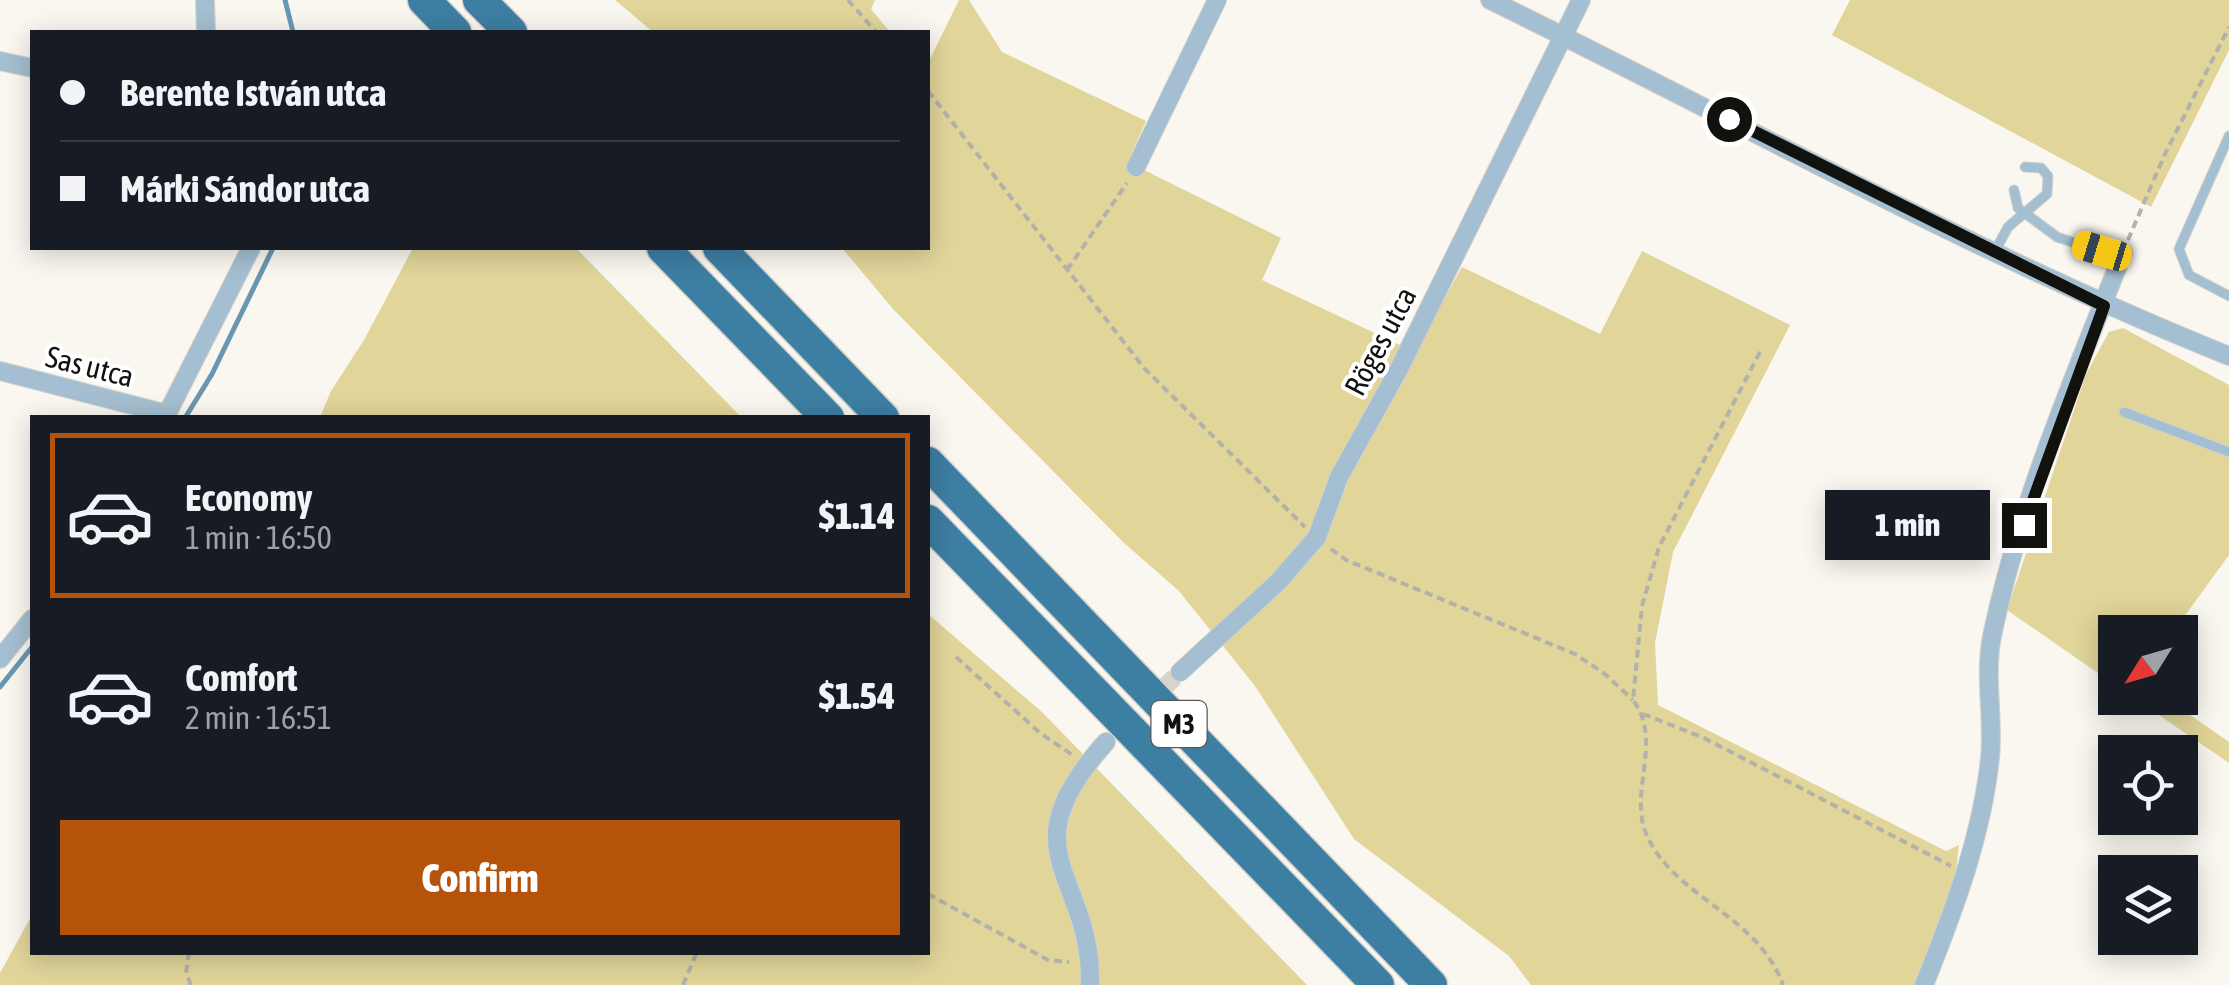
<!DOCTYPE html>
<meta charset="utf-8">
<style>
body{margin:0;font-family:"Asap Condensed",sans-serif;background:#242831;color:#f1f3f6;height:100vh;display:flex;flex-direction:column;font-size:38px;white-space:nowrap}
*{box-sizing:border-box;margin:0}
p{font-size:32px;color:#9ea1a6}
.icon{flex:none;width:55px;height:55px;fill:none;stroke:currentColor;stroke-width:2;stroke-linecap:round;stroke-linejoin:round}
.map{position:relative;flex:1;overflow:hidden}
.sheet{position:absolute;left:30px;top:415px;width:900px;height:540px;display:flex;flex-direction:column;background:#171b24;border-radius:0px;box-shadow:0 5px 25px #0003}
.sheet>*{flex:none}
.top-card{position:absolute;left:30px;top:30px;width:900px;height:220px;border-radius:0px;box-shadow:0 5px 25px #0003;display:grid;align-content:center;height:220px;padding:0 30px;background:#171b24}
.needle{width:65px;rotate:233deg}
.buttons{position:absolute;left:2098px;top:615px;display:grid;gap:20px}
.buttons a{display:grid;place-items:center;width:100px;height:100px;border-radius:0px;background:#171b24;box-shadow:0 5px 25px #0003;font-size:50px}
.end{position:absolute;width:45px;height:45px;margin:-22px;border:12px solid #11110e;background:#fff;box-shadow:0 0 0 5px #fff}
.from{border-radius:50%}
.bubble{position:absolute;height:70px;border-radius:0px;background:#171b24;box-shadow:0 5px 25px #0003;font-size:32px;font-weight:800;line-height:70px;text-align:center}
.car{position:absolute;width:30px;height:60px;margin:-30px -15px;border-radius:12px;box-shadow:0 0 8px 2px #0007;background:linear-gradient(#f5c518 24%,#345 0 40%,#f5c518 0 76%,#345 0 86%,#f5c518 0)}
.top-card b{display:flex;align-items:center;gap:35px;height:95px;font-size:38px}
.top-card b+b{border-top:2px solid #363941}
.top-card i{width:25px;height:25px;background:#f1f3f6}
ul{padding:18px 0 0;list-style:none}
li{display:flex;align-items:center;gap:30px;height:165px;margin:0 20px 15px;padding:0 10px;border:5px solid transparent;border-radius:0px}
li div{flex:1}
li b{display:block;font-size:38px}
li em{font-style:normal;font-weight:800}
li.active{border-color:#b45309}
li>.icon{width:90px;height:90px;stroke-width:1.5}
.primary-button{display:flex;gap:20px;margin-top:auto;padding:20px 30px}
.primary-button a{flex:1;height:115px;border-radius:0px;background:#b45309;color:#fff;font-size:40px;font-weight:800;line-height:115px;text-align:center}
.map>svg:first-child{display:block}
.green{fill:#e1d59a}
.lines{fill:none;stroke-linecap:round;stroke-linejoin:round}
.stream{stroke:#6997b2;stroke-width:5}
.minor-tunnel{stroke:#d6d4cd;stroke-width:18;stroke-dasharray:18 9;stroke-linecap:butt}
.service-casing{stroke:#d4d2cb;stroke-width:11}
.minor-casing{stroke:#d4d2cb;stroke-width:20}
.motorway-casing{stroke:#d4d2cb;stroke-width:35}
.path{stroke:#b2b1aa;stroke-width:4;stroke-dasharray:8 5;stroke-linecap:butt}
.service{stroke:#a4bfd1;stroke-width:9}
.minor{stroke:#a4bfd1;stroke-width:18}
.motorway{stroke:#3d7ea3;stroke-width:32}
.route{stroke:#11110e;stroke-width:12}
.labels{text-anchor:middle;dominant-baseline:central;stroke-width:8;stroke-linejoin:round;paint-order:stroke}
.shield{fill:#fff;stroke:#585856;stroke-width:2.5}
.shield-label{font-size:28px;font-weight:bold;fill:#11110e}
.street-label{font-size:30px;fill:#11110e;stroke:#fff}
</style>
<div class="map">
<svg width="2229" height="985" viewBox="0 0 2229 985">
<rect width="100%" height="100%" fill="#f9f7ef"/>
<path class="green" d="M615,0H875L871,9L890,32H653Z
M959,0H969L1002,52L1146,121L1128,162L1281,238L1262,280L1415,352L1462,267L1600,334L1642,251L1790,325L1673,552L1655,643L1658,705L1946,851L1959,845L1954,888L1917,985H1531L1509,956L1354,839L1255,686L1179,591L1123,542L893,309L842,248H928V63Z
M1850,0H2229V50L2151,207L1832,35Z
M413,248H576L741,417H320L331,391L364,340Z
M2123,328L2229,385V555L2173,632H2115V685L2007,610L2086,374L2109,332Z
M928,614L1043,713L1307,985H0V973L32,915V952H928Z
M2134,698H2166L2229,742V763Z"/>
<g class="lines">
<path class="stream" d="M285,0L293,32
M185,418L212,374L273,248
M0,687L32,647"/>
<path class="minor-tunnel" d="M1123,727L1180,672"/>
<g class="service-casing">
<path id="service" d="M2229,136L2179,249L2189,275L2229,296
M2014,190L2018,208L2057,237L2121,258
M1994,253L2008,227L2047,194L2048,176L2041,168L2025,167
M2124,412L2229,452"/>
</g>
<g class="minor-casing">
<path id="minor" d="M205,0L206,32
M1490,0C1736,120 1975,254 2229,356
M0,61L32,68
M1136,167L1217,0
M0,371L167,414
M165,418L251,248
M0,659L32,619
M1180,672L1278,582L1317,537L1339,477L1399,369L1581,0
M1090,985C1093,873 1004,855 1106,742
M1924,985C1953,913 1982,836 1990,758C1994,718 1984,676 1992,636C2019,506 2074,377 2123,253"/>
</g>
<g class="motorway-casing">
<path id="motorway" d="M424,0L455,32
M479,0L511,32
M663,248L828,418
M719,248L883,418
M928,463L1431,985
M928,521L1378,985"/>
</g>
<path class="path" d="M848,0L876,32
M928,91L1144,368L1305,527
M2128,240L2164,156L2229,27
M1067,270L1127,183
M1760,352L1659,547L1642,606L1633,700C1665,743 1625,795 1649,840C1679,899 1758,916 1783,985
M1331,549L1346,560L1575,654L1605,674L1633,700
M956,657L1040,733L1074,756
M1643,714L1704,738L1951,866
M928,894L1048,960L1069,962
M189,952L186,973L191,985
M683,985L697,952"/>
<use href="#service" class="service"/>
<use href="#minor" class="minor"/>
<use href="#motorway" class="motorway"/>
</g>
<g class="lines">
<path class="route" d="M1729,119L2104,306L2024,525"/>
</g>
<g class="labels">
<rect class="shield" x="1151.5" y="701" width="55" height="46" rx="8"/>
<g class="shield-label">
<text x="1179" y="724">M3</text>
</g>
<g class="street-label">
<text transform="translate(1380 341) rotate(-62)">Röges utca</text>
<text transform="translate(90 366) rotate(14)">Sas utca</text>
</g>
</g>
</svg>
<div class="buttons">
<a><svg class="needle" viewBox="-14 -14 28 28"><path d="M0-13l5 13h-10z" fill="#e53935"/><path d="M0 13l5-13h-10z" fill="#9ea1a6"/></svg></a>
<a><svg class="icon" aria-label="locate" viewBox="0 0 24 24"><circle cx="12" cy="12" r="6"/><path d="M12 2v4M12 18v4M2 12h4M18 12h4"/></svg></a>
<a><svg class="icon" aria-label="layers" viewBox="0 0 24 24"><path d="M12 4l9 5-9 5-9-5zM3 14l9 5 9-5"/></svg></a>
</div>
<i class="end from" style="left:1729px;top:119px"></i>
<i class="end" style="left:2024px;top:525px"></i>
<div class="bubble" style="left:1825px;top:490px;width:165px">1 min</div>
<i class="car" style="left:2102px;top:251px;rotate:287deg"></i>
<div class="top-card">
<b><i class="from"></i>Berente István utca</b>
<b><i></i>Márki Sándor utca</b>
</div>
<section class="sheet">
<ul>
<li class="active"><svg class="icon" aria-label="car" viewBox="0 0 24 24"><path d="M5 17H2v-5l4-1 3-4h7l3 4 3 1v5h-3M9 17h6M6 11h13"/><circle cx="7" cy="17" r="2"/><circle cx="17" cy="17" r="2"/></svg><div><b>Economy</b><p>1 min · 16:50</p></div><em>$1.14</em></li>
<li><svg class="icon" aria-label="car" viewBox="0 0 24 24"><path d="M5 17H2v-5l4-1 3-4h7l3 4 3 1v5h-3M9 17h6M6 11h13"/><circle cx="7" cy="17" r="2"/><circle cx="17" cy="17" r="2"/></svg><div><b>Comfort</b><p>2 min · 16:51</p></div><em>$1.54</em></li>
</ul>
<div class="primary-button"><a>Confirm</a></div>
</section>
</div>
